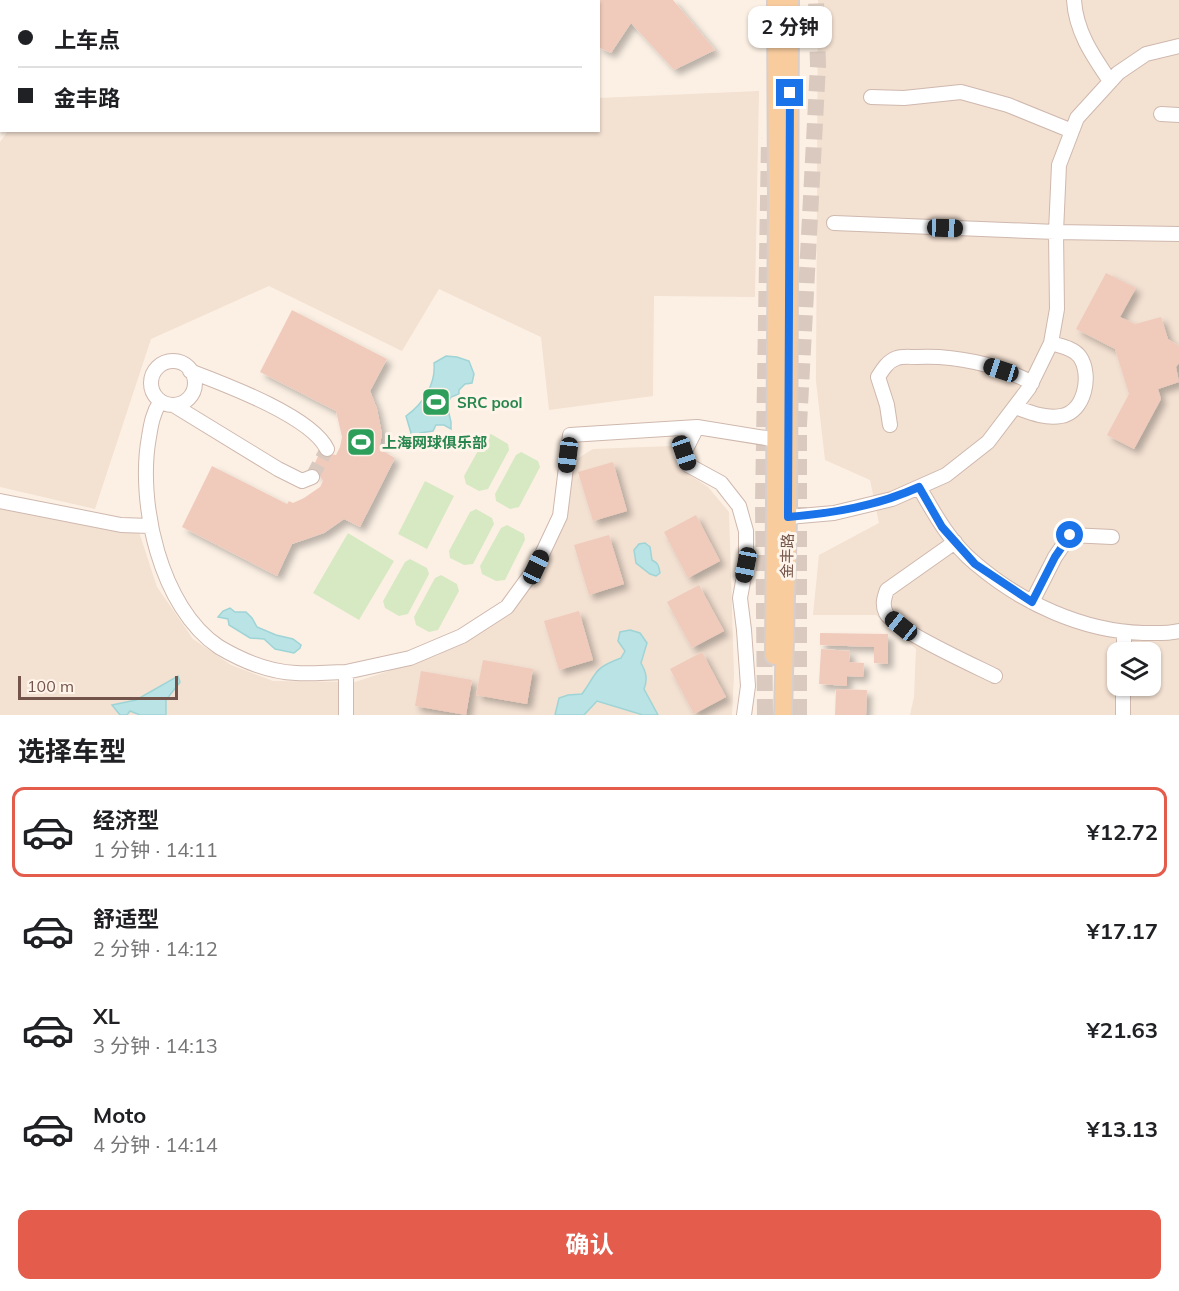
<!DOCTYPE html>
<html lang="zh">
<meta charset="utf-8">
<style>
body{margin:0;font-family:Mulish,"Noto Sans SC",sans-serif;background:#f2f2f2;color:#202124;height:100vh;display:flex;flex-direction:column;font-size:22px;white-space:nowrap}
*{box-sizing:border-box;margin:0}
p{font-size:20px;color:#757577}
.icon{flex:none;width:33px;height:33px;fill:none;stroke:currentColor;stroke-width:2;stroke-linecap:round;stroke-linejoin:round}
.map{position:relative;height:715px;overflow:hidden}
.drawer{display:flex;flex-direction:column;background:#fff;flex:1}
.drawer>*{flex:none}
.guide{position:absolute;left:0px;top:0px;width:600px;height:132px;box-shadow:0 2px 4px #0004;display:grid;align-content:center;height:132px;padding:0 18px;background:#fff}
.controls{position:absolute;left:1107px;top:642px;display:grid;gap:12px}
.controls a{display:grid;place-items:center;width:54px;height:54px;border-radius:12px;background:#fff;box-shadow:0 2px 4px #0004;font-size:30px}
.scale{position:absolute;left:18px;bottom:15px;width:160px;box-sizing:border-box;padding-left:6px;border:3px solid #73544a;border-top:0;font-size:16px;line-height:21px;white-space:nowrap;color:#73544a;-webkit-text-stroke:4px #fff4ea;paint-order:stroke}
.end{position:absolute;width:27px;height:27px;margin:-14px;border:8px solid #1a73e8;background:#fff;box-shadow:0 0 0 3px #fff}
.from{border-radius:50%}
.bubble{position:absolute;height:42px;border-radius:12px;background:#fff;box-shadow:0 2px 4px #0004;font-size:20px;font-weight:700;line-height:42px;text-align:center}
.car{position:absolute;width:18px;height:36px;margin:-18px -9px;border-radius:8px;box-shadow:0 0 4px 2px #0007;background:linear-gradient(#222 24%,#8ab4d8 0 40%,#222 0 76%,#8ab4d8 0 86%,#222 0)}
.guide b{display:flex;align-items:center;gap:21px;height:57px;font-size:22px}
.guide b+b{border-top:2px solid #e0e0e0}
.guide i{width:15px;height:15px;background:#202124}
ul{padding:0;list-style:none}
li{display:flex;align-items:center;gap:18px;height:90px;margin:0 12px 9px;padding:0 6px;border:3px solid transparent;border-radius:12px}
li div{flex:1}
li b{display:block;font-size:22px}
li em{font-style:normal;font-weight:700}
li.selected{border-color:#e35c4c}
li>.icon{width:54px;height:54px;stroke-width:1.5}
h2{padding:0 18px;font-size:27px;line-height:72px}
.action{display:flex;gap:12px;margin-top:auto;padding:12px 18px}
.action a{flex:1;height:69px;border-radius:12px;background:#e35c4c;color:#fff;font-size:24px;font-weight:700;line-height:69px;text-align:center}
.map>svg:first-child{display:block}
.residential{fill:#f3e1d2;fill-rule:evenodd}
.pitch{fill:#d7e9c3}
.water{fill:#b9e3e5;stroke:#9fd4d6;stroke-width:1.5}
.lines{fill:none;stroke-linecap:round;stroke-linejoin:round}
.river{stroke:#b9e3e5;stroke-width:20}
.building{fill:#f0cbbc;filter:url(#shadow)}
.minor-tunnel{stroke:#dac9be;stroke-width:14;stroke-dasharray:14 7;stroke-linecap:butt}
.major-tunnel{stroke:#dac9be;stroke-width:16;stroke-dasharray:16 8;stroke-linecap:butt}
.minor-casing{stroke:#cfb8ae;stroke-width:16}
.major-casing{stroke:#d8cfcc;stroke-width:20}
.minor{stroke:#fff;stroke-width:14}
.major{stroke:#f9cc9e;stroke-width:16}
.route{stroke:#1a73e8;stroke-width:8}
.labels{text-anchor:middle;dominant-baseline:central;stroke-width:6;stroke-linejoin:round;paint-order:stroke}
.leisure-label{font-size:15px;font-weight:bold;fill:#27864d;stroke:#fff4ea;text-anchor:start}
.street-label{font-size:15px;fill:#73544a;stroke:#fff4ea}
</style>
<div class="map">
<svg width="1179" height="715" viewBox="0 0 1179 715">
<defs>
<filter id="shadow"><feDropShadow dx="5" dy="5" stdDeviation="3" flood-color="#0004"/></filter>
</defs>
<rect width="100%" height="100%" fill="#fcf0e4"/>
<path class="residential" d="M203,0H427L428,1H196Z
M818,0H1179V715H910L914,697L916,649L876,615H813L819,555L879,523L870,480L825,460L816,381ZM1118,652H1150V686H1118Z
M759,91L755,297L654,296L653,396L549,410L541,337L439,289L402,351L269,286L151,339L95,509L0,487V142L8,131L598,130L599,98Z
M672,446L673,455L682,470L708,487L729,512L734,675L732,715H0V508L139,532L157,587L193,639L231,665L273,681L355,682L438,655L505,611L557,524L567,465L593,449Z"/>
<path class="pitch" d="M491,434L508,444L509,450L488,489L479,491L466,484L464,476L485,438Z
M521,452L538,461L540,467L519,507L510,509L496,501L495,494L516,455Z
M425,481L454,496L427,549L398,534Z
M476,509L492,518L494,524L473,564L464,565L450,558L449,551L470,512Z
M507,525L524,534L525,540L505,580L496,581L482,574L480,566L501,528Z
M348,533L394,561L359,620L313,593Z
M410,559L427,568L429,574L408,614L399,616L385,608L383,601L405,562Z
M441,575L457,584L459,591L438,630L429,632L416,625L414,617L435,578Z"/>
<path class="water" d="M446,356L457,357L469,361L474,374L472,383L465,384L459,390V394L451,397L447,405L451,422V429L444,425H436L433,431L420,433L418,443L413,440L406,416C423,404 436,384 434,363Z
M645,543L650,547L652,560C658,563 659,566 660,573L656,576L650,574L636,563L634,550L639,544Z
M230,608L235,612H246L252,618L257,627L276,635L293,639L301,645L300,648L294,653L275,649L264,639L250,638L229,625L228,619L218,617L223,611Z
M630,630L640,633L647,643L641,663C646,672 648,679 644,689L658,715H643L597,701L584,715H555L559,698L568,695L582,694C598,672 592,669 621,658L625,651L618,641L620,632Z
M178,676L180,682L166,700V715H140L130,711L127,715H120L112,705L136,700Z"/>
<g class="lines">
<path class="river" d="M96,2L98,0
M0,82L2,81"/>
</g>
<path class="building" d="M598,0H673L715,50L674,70L631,23L611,53L598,47Z
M1106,273L1136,288L1120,317L1135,324L1161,317L1168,339L1179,346V363L1176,367L1179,382L1158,389L1161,399L1134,449L1107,435L1129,394L1115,349L1076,329Z
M292,310L387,359L370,391L377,409L382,434L379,449L395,458L360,527L344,519L324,533L292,544L277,576L182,527L212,466L287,504L289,501L293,503L304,498L320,487L323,481L313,467L320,452L336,455L340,447L342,437L336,411L260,372Z
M613,462L627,511L593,521L578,472Z
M696,515L720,561L688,578L664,532Z
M609,535L624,584L589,595L574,545Z
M699,585L724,631L692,648L667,602Z
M579,611L593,660L559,670L544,621Z
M820,633L888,634V664L874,663V647L820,645Z
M821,649L850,651L849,662L864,663L863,677L847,676V686L819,684Z
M702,652L726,697L694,714L670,669Z
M483,660L533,669L527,704L476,695Z
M421,671L472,680L466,715L415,706Z
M836,689L867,690L866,715H835Z"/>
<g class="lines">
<path class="minor-tunnel" d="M312,477L327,449"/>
<path class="major-tunnel" d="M765,715L763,502L769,139
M799,715V425L818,65L816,0"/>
<g class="minor-casing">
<path id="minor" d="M1074,0C1076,32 1093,56 1110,81
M871,97L904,98L961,92L1008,105L1072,131
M1161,114L1179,115
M834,223L1056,232L1179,234
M151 383a22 22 0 1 1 44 0a22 22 0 1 1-44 0Z
M190,371C224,384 311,416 327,449
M160,402C153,413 151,424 149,437C137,502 160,608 219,647C241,660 270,672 296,673C313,674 329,672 346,672
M175,406L278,469L302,481L312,477
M1015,407C1029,412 1045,419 1061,416C1085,412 1092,375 1080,357C1074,348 1060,346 1051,343
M890,425L887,405L878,377C883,369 888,361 897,358C902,356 910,357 916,357C954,355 998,364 1032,383
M697,427L684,453L688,465L721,483L739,506L746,531V565L740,598L744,630L748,686L744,715
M919,487C935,515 951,544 976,564C1022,603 1082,631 1143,633C1155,633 1167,634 1179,631
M0,501L121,525L150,526
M788,517L834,513L892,499L946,475L988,442L1029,388L1051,343L1057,309L1056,232L1059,165L1077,118L1118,73L1146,54L1179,46
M955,542L887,590C884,598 882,605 886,613C893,629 975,666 995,676
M1032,602L1055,557L1070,535L1112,537
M1124,652V632
M346,715V672L410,658L462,636L507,607L536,567L560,516L570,435L697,427L784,441
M1123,715V686"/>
</g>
<g class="major-casing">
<path id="major" d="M774,656L777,199L776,0
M783,715L788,517L790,0"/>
</g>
<use href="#minor" class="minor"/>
<use href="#major" class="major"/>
</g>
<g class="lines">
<path class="route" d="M790,93L788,517C834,513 877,506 919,487L942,527L975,564L1032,602L1055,557L1070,535"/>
</g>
<defs>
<g id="stadium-square" transform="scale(1.5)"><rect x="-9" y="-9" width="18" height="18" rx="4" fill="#2e9e5b" stroke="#fff4ea"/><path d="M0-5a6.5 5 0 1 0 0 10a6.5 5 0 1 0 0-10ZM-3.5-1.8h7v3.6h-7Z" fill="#fff"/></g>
</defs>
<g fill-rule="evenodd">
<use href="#stadium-square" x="436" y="402"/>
<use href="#stadium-square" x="361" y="442"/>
</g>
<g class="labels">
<g class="leisure-label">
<text x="457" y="402">SRC pool</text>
<text x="382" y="442">上海网球俱乐部</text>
</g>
<g class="street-label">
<text transform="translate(787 556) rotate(-89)">金丰路</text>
</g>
</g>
</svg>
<div class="controls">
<a><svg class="icon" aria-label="layers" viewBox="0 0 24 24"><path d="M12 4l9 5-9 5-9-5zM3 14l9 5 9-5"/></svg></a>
</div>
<div class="scale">100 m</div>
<i class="end from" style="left:1070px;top:535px"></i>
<i class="end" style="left:790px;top:93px"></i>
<div class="bubble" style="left:748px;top:6px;width:84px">2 分钟</div>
<i class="car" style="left:945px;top:228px;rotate:92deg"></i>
<i class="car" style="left:1001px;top:370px;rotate:288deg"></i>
<i class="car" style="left:684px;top:453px;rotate:161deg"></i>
<i class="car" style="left:568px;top:455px;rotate:187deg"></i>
<i class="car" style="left:746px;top:565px;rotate:191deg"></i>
<i class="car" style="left:536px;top:567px;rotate:25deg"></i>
<i class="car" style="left:901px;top:626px;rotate:309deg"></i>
<div class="guide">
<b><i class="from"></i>上车点</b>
<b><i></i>金丰路</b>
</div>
</div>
<section class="drawer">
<h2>选择车型</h2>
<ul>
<li class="selected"><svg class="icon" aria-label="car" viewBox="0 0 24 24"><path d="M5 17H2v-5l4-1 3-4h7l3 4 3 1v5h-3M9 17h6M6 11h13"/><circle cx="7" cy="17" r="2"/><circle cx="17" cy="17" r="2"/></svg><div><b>经济型</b><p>1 分钟 · 14:11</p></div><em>¥12.72</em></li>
<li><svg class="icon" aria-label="car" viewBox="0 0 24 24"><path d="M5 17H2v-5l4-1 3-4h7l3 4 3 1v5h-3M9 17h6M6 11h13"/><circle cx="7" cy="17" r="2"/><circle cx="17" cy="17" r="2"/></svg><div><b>舒适型</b><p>2 分钟 · 14:12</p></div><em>¥17.17</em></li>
<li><svg class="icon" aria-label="car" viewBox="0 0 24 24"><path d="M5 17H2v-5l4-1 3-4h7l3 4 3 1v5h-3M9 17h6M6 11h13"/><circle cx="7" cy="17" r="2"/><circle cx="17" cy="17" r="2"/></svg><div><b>XL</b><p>3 分钟 · 14:13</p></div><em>¥21.63</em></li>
<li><svg class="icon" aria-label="car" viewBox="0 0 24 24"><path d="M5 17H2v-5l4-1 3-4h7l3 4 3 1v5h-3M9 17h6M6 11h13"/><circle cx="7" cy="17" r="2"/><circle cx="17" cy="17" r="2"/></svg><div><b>Moto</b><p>4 分钟 · 14:14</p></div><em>¥13.13</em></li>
</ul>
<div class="action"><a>确认</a></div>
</section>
